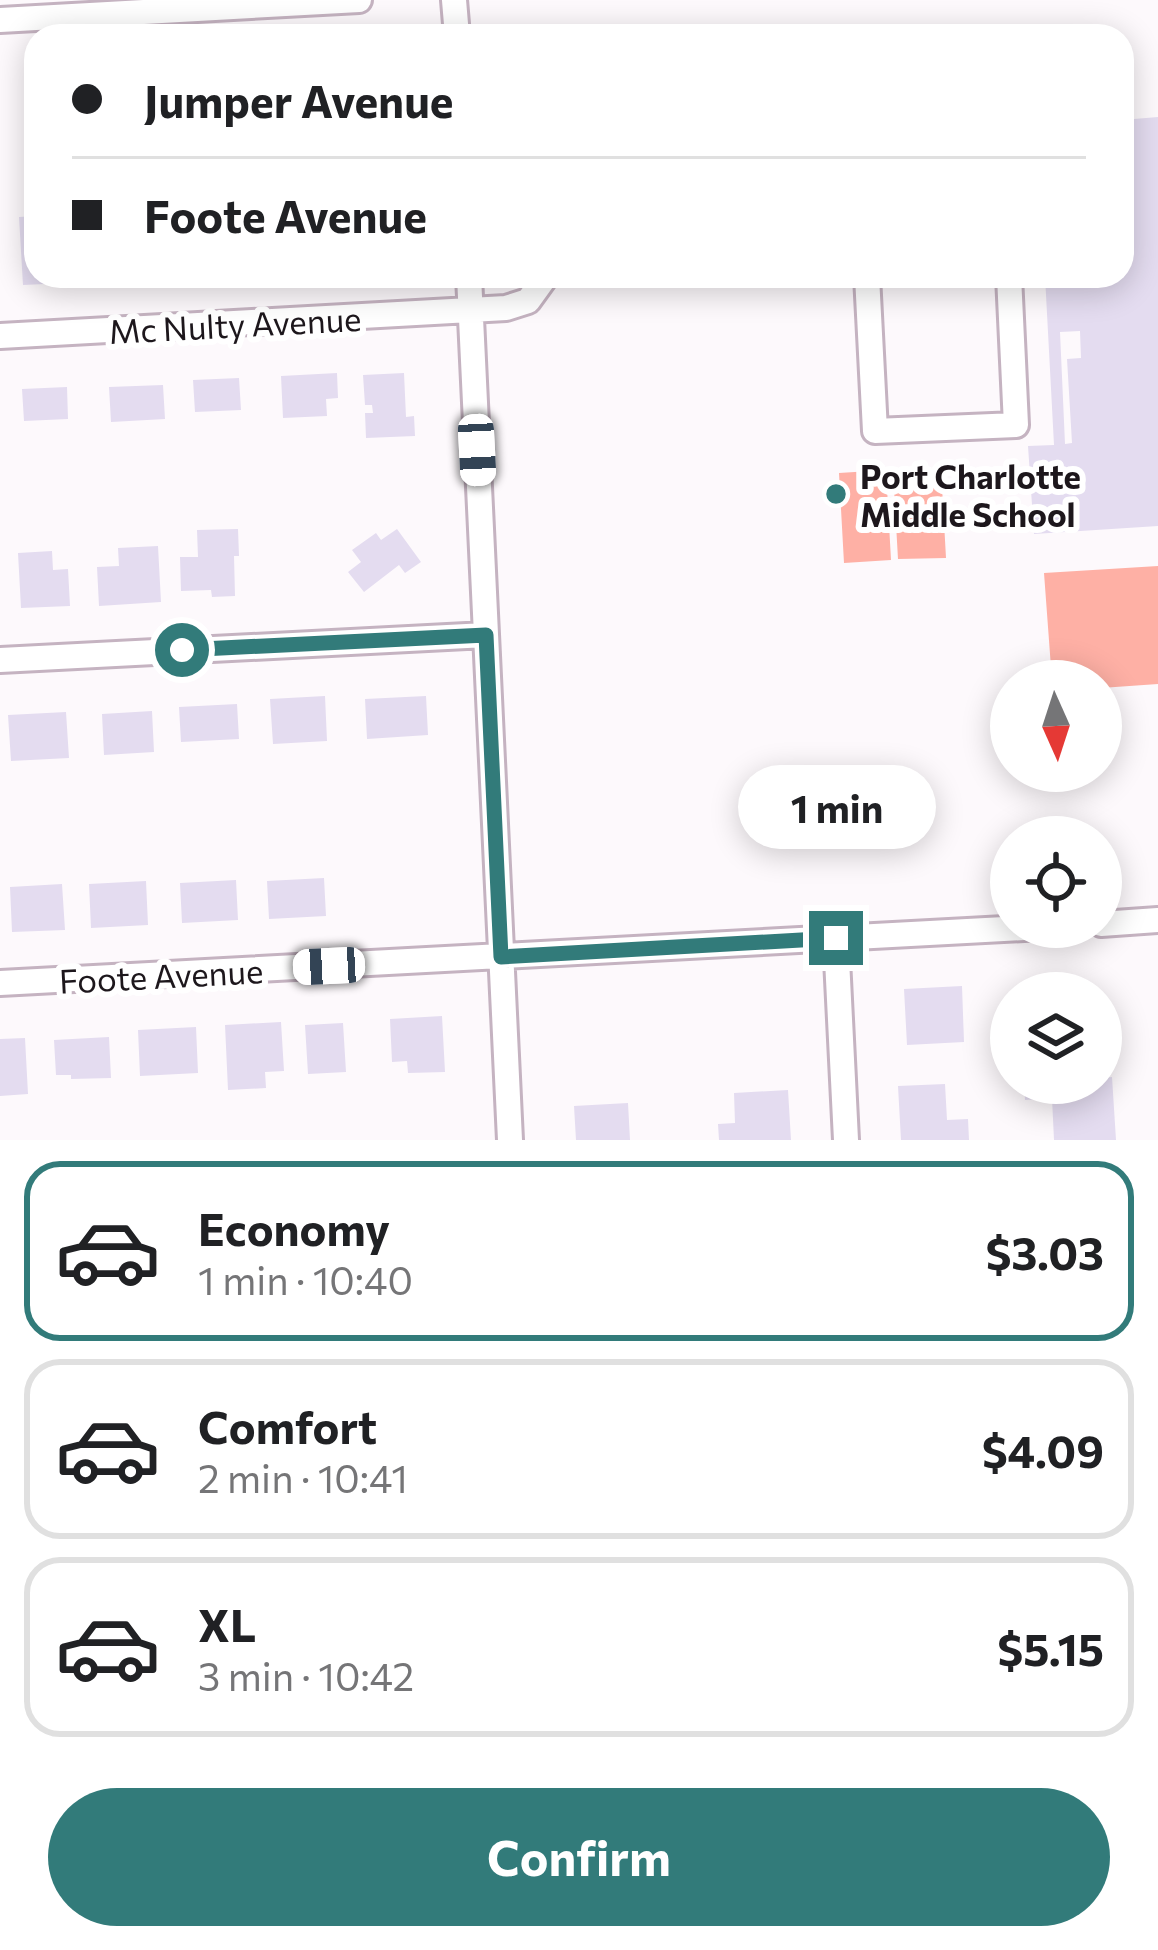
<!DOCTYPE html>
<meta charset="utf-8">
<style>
body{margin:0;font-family:Commissioner,sans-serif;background:#f6f6f6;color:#202124;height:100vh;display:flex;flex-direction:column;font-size:45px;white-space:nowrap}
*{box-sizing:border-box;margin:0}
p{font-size:39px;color:#757577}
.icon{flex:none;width:66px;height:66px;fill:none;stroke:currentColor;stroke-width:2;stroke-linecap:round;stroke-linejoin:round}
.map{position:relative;height:1140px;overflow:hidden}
.details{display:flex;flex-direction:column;background:#fff;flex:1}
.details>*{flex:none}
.banner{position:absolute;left:24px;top:24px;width:1110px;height:264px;border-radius:36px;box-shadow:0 6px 30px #0003;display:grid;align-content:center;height:264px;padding:0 48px;background:#fff}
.needle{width:78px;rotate:177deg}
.fabs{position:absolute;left:990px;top:660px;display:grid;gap:24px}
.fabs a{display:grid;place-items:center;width:132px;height:132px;border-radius:50%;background:#fff;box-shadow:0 6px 30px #0003;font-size:60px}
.end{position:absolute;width:54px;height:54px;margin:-27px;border:15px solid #327b7a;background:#fff;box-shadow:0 0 0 6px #fff}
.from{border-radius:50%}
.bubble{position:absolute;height:84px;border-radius:42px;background:#fff;box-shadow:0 6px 30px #0003;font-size:39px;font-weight:700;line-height:84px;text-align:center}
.car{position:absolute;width:36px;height:72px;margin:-36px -18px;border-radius:15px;box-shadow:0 0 9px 3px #0007;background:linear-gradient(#fff 24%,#345 0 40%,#fff 0 76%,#345 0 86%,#fff 0)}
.banner b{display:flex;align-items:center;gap:42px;height:114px;font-size:45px}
.banner b+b{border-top:3px solid #e0e0e0}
.banner i{width:30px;height:30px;background:#202124}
ul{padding:21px 0 0;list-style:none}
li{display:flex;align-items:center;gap:36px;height:180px;margin:0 24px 18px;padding:0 24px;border:6px solid #e0e0e0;border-radius:36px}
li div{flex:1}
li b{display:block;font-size:45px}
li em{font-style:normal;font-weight:700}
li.selected{border-color:#327b7a}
li>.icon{width:108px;height:108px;stroke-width:1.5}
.cta{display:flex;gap:24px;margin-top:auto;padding:24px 48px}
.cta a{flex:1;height:138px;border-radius:72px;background:#327b7a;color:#fff;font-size:48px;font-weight:700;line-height:138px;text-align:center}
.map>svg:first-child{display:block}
.green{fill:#feb0a5}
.building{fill:#e4dcf0;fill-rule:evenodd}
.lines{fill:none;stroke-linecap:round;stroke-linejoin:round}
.minor-casing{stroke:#c5b3c1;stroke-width:30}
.minor{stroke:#fff;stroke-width:24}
.route{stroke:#327b7a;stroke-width:15}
.poi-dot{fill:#327b7a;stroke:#fff;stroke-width:4.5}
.labels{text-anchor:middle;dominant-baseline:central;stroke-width:12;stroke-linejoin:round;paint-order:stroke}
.street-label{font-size:33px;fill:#1d171c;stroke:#fff}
.poi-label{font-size:33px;font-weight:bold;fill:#1d171c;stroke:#fff;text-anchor:start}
</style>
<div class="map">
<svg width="1158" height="1140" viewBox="0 0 1158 1140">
<rect width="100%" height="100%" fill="#fdf9fc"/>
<path class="green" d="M941,468L946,558L898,559L893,471Z
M886,470L891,560L844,563L839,473Z
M1158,566V684L1101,688V681H1052L1044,573Z"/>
<path class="building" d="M1158,117V526L1034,534L1028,446L1054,445L1045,276H1122V120ZM1080,331L1081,358L1067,359L1072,443L1065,444L1060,332Z
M36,216V276H67V283L23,285L19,217Z
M337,373L338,398L326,399L327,416L283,418L281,376Z
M404,373L406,417L414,416L415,436L366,438L365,413H373L372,405H365L363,375Z
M239,378L241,410L195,412L193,380Z
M163,385L165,419L111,422L109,387Z
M67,387L68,419L24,421L22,389Z
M238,529L239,556H234L235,596L212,597L211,590L181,591L180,557H198L197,530Z
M397,529L421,562L405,573L399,565L364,592L348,572L361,562L352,550L376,533L381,540Z
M158,546L161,602L99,606L97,567L119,566L118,548Z
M52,551L53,570L68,569L70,606L21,608L18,553Z
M325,696L327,741L273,744L270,699Z
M426,696L428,735L367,739L365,699Z
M237,704L239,739L181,742L179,707Z
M152,711L154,752L104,755L102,714Z
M66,712L69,758L11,761L8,715Z
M324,878L326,916L269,919L267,881Z
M236,880L238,920L182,923L180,883Z
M146,881L148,925L91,928L89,884Z
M62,884L65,930L12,932L10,887Z
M962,986L964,1042L907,1045L904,989Z
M442,1016L445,1072L408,1073L407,1061L392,1062L390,1019Z
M281,1022L284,1071L265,1072L266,1088L228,1090L225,1025Z
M343,1023L346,1072L308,1074L305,1025Z
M196,1027L198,1073L140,1076L138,1030Z
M109,1037L111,1078L71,1079V1075H56L54,1040Z
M25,1038L28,1094L0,1096V1039Z
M1112,1077L1116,1140H1054L1052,1098L1025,1100L1024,1083H1101V1078Z
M945,1084L947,1120L968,1119L969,1140H901L898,1086Z
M788,1090L791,1140H719L718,1124L735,1123L734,1093Z
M628,1103L630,1140H576L574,1106Z"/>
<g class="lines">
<g class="minor-casing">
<path id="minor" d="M454,0L457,36
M0,20L359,0
M469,276L510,1140
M867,276L875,431L1016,425L1009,276
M0,336L506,308L528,301L546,276
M0,660L486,635
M1101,924L1158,920
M836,939L846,1140
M0,983L1042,927"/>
</g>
<use href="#minor" class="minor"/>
</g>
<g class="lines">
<path class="route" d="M182,650L486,635L501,957L836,938"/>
</g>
<circle class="poi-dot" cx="836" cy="494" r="12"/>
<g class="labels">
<g class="street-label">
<text transform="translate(235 324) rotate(-3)">Mc Nulty Avenue</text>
<text transform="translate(161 975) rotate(-3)">Foote Avenue</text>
</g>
<g class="poi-label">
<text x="860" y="475">Port Charlotte<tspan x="860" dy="38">Middle School</tspan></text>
</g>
</g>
</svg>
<div class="fabs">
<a><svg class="needle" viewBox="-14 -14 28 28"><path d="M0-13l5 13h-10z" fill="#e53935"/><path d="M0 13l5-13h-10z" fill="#757577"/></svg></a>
<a><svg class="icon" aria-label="locate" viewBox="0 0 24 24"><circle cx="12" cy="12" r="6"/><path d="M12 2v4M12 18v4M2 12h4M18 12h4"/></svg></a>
<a><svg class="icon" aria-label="layers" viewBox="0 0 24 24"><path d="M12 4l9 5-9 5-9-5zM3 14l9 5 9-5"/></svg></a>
</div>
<i class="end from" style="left:182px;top:650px"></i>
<i class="end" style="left:836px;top:938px"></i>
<div class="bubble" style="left:738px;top:765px;width:198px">1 min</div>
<i class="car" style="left:477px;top:450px;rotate:177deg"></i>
<i class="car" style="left:329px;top:966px;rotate:267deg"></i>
<div class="banner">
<b><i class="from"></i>Jumper Avenue</b>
<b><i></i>Foote Avenue</b>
</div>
</div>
<section class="details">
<ul>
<li class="selected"><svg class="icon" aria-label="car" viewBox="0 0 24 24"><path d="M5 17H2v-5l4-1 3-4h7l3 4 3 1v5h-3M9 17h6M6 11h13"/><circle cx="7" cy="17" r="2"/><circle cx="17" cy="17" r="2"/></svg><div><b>Economy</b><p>1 min · 10:40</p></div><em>$3.03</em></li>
<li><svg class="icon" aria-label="car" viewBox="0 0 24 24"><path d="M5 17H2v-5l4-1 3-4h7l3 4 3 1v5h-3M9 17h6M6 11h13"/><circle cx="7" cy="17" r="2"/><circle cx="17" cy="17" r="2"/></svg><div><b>Comfort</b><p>2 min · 10:41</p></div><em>$4.09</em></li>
<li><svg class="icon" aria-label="car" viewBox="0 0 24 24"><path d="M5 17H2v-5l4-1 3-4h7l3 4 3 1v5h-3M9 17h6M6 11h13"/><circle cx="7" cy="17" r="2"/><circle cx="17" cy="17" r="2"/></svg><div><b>XL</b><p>3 min · 10:42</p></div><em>$5.15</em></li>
</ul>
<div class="cta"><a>Confirm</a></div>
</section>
